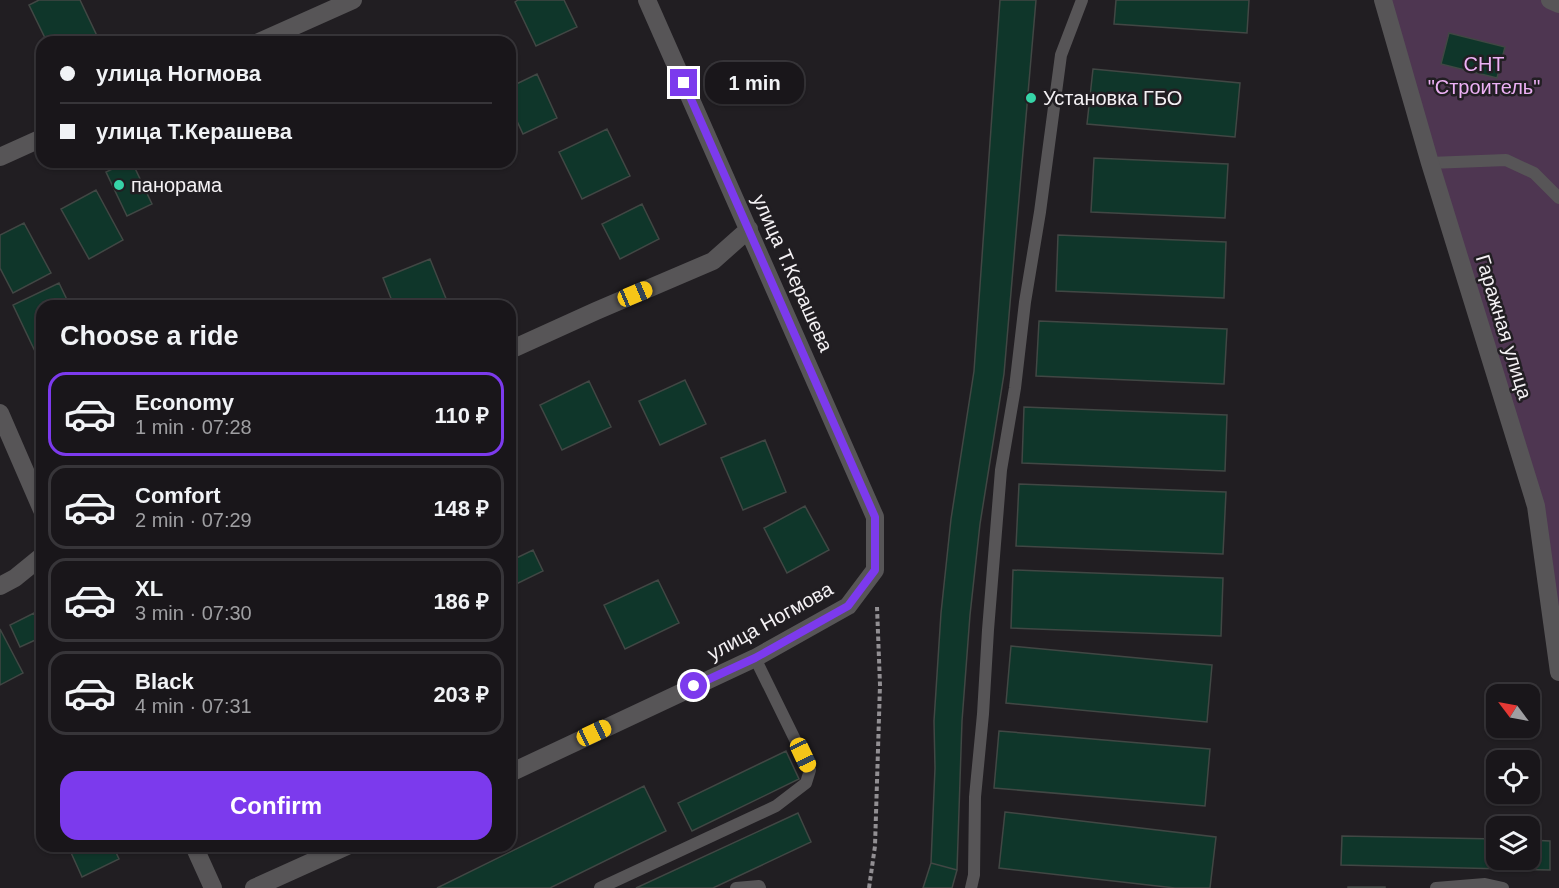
<!DOCTYPE html>
<meta charset="utf-8">
<style>
body{margin:0;font-family:Arial,sans-serif;background:#221f23;color:#f1f3f6;height:100vh;display:flex;flex-direction:column;font-size:22px;white-space:nowrap}
*{box-sizing:border-box;margin:0}
p{font-size:20px;color:#9f9fa2}
.icon{flex:none;width:33px;height:33px;fill:none;stroke:currentColor;stroke-width:2;stroke-linecap:round;stroke-linejoin:round}
.map{position:relative;flex:1;overflow:hidden}
.drawer{position:absolute;left:36px;top:300px;width:480px;height:552px;display:flex;flex-direction:column;background:#19161a;border-radius:18px;box-shadow:0 2px 4px #0004,0 0 0 2px #373539}
.drawer>*{flex:none}
.guide{position:absolute;left:36px;top:36px;width:480px;height:132px;border-radius:18px;box-shadow:0 2px 4px #0004,0 0 0 2px #373539;display:grid;align-content:center;height:132px;padding:0 24px;background:#19161a}
.needle{width:39px;rotate:302deg}
.tools{position:absolute;left:1486px;top:684px;display:grid;gap:12px}
.tools a{display:grid;place-items:center;width:54px;height:54px;border-radius:12px;background:#19161a;box-shadow:0 2px 4px #0004,0 0 0 2px #373539;font-size:30px}
.end{position:absolute;width:27px;height:27px;margin:-14px;border:8px solid #7c3aed;background:#fff;box-shadow:0 0 0 3px #fff}
.from{border-radius:50%}
.bubble{position:absolute;height:42px;border-radius:18px;background:#19161a;box-shadow:0 2px 4px #0004,0 0 0 2px #373539;font-size:20px;font-weight:700;line-height:42px;text-align:center}
.car{position:absolute;width:18px;height:36px;margin:-18px -9px;border-radius:8px;box-shadow:0 0 4px 2px #0007;background:linear-gradient(#f5c518 24%,#345 0 40%,#f5c518 0 76%,#345 0 86%,#f5c518 0)}
.guide b{display:flex;align-items:center;gap:21px;height:57px;font-size:22px}
.guide b+b{border-top:2px solid #373539}
.guide i{width:15px;height:15px;background:#f1f3f6}
ul{padding:0;list-style:none}
li{display:flex;align-items:center;gap:18px;height:84px;margin:0 12px 9px;padding:0 12px;border:3px solid #373539;border-radius:18px}
li div{flex:1}
li b{display:block;font-size:22px}
li em{font-style:normal;font-weight:700}
li.active{border-color:#7c3aed}
li>.icon{width:54px;height:54px;stroke-width:1.5}
h2{padding:0 24px;font-size:27px;line-height:72px}
.cta{display:flex;gap:12px;margin-top:auto;padding:12px 24px}
.cta a{flex:1;height:69px;border-radius:18px;background:#7c3aed;color:#fff;font-size:24px;font-weight:700;line-height:69px;text-align:center}
.map>svg:first-child{display:block}
.green{fill:#4e3651}
.building{fill:#0f362a;stroke:#414744;stroke-width:1.5}
.lines{fill:none;stroke-linecap:round;stroke-linejoin:round}
.path{stroke:#928f93;stroke-width:4;stroke-dasharray:4.5 3;stroke-linecap:butt}
.service{stroke:#575557;stroke-width:12}
.minor{stroke:#575557;stroke-width:18}
.tertiary{stroke:#575557;stroke-width:18}
.route{stroke:#7c3aed;stroke-width:8}
.poi-dot{fill:#36d4a7;stroke:#211e22;stroke-width:2}
.labels{text-anchor:middle;dominant-baseline:central;stroke-width:5;stroke-linejoin:round;paint-order:stroke}
.park-label{font-size:20px;fill:#edb1f5;stroke:#211e22}
.poi-label{font-size:20px;fill:#f4f1f4;stroke:#211e22;text-anchor:start}
.street-label{font-size:20px;fill:#f4f1f4;stroke:#211e22}
</style>
<div class="map">
<svg width="1559" height="888" viewBox="0 0 1559 888">
<rect width="100%" height="100%" fill="#211e22"/>
<path class="green" d="M1383,0H1559V672L1536,506Z"/>
<path class="building" d="M39,0H80L98,38L90,42H47L29,5Z
M518,0H564L577,27L536,46L515,2Z
M1000,0H1036L1004,374L980,524L970,615L962,721L957,870L931,863L935,768L934,721L941,613L951,519L974,371Z
M1116,0H1249L1247,33L1114,24Z
M1449,33L1505,47L1497,78L1441,64Z
M1093,69L1240,83L1235,137L1087,124Z
M537,74L557,118L523,134L510,106V87Z
M607,129L630,176L582,199L559,152Z
M1094,158L1228,164L1225,218L1091,212Z
M127,162H132L152,204L127,216L106,172Z
M96,190L123,240L89,259L61,209Z
M642,204L659,239L620,259L602,224Z
M24,223L51,273L13,293L0,268V235Z
M1058,235L1226,242L1224,298L1056,291Z
M430,259L449,306H394L383,278Z
M59,283L70,306H42V366L13,305Z
M1039,321L1227,329L1224,384L1036,376Z
M685,380L706,424L660,445L639,401Z
M589,381L611,427L562,450L540,405Z
M1024,407L1227,415L1225,471L1022,463Z
M765,440L786,492L743,510L721,458Z
M1019,484L1226,492L1223,554L1016,546Z
M805,506L829,550L787,573L764,528Z
M533,550L543,571L510,587V561Z
M1013,570L1223,578L1221,636L1011,628Z
M658,580L679,623L625,649L604,605Z
M34,613L42,629V637L20,647L10,625Z
M0,629L23,673L0,685Z
M1011,646L1212,665L1207,722L1006,703Z
M999,731L1210,749L1205,806L994,788Z
M786,751L799,779L692,831L678,803Z
M644,786L666,831L550,888H437Z
M1005,812L1216,837L1210,888H1175L999,868Z
M798,813L811,842L713,888H636Z
M1342,836L1497,839V860H1530V840L1550,841V870L1341,865Z
M68,846H113L119,859L82,877Z
M931,863L957,870L952,888H923Z
M1348,887H1385V888H1348Z"/>
<g class="lines">
<path class="path" d="M869,888L875,846L880,685L877,607"/>
<path class="service" d="M1430,163L1506,160L1534,173L1559,198
M600,888L776,806L806,783L810,770L755,658
M736,888L759,886L760,888
M971,888L974,875L975,797L983,714L988,630L1001,470L1015,388L1025,302L1040,212L1061,55L1082,0
M1436,888L1485,884L1503,888"/>
<path class="minor" d="M1550,0L1559,4
M259,42L353,0
M0,157L42,138
M510,350L596,311L713,261L749,229
M0,413L42,510
M0,586L15,578L42,556
M510,773L755,658L848,606L875,570V517L647,0
M194,846L213,888
M254,888L347,846"/>
<path class="tertiary" d="M1383,0L1430,163L1536,506L1559,672"/>
</g>
<g class="lines">
<path class="route" d="M684,83L875,517V570L848,606L755,658L694,686"/>
</g>
<g class="poi-dot">
<circle cx="1031" cy="98" r="6"/>
<circle cx="119" cy="185" r="6"/>
</g>
<g class="labels">
<g class="park-label">
<text x="1484" y="64">СНТ<tspan x="1484" dy="23">"Строитель"</tspan></text>
</g>
<g class="poi-label">
<text x="1043" y="98">Установка ГБО</text>
<text x="131" y="185">панорама</text>
</g>
<g class="street-label">
<text transform="translate(793 273) rotate(66)">улица Т.Керашева</text>
<text transform="translate(1504 327) rotate(73)">Гаражная улица</text>
<text transform="translate(770 621) rotate(-29)">улица Ногмова</text>
</g>
</g>
</svg>
<div class="tools">
<a><svg class="needle" viewBox="-14 -14 28 28"><path d="M0-13l5 13h-10z" fill="#e53935"/><path d="M0 13l5-13h-10z" fill="#9f9fa2"/></svg></a>
<a><svg class="icon" aria-label="locate" viewBox="0 0 24 24"><circle cx="12" cy="12" r="6"/><path d="M12 2v4M12 18v4M2 12h4M18 12h4"/></svg></a>
<a><svg class="icon" aria-label="layers" viewBox="0 0 24 24"><path d="M12 4l9 5-9 5-9-5zM3 14l9 5 9-5"/></svg></a>
</div>
<i class="end from" style="left:694px;top:686px"></i>
<i class="end" style="left:684px;top:83px"></i>
<div class="bubble" style="left:705px;top:62px;width:99px">1 min</div>
<i class="car" style="left:635px;top:294px;rotate:67deg"></i>
<i class="car" style="left:594px;top:733px;rotate:65deg"></i>
<i class="car" style="left:803px;top:755px;rotate:155deg"></i>
<div class="guide">
<b><i class="from"></i>улица Ногмова</b>
<b><i></i>улица Т.Керашева</b>
</div>
<section class="drawer">
<h2>Choose a ride</h2>
<ul>
<li class="active"><svg class="icon" aria-label="car" viewBox="0 0 24 24"><path d="M5 17H2v-5l4-1 3-4h7l3 4 3 1v5h-3M9 17h6M6 11h13"/><circle cx="7" cy="17" r="2"/><circle cx="17" cy="17" r="2"/></svg><div><b>Economy</b><p>1 min · 07:28</p></div><em>110 ₽</em></li>
<li><svg class="icon" aria-label="car" viewBox="0 0 24 24"><path d="M5 17H2v-5l4-1 3-4h7l3 4 3 1v5h-3M9 17h6M6 11h13"/><circle cx="7" cy="17" r="2"/><circle cx="17" cy="17" r="2"/></svg><div><b>Comfort</b><p>2 min · 07:29</p></div><em>148 ₽</em></li>
<li><svg class="icon" aria-label="car" viewBox="0 0 24 24"><path d="M5 17H2v-5l4-1 3-4h7l3 4 3 1v5h-3M9 17h6M6 11h13"/><circle cx="7" cy="17" r="2"/><circle cx="17" cy="17" r="2"/></svg><div><b>XL</b><p>3 min · 07:30</p></div><em>186 ₽</em></li>
<li><svg class="icon" aria-label="car" viewBox="0 0 24 24"><path d="M5 17H2v-5l4-1 3-4h7l3 4 3 1v5h-3M9 17h6M6 11h13"/><circle cx="7" cy="17" r="2"/><circle cx="17" cy="17" r="2"/></svg><div><b>Black</b><p>4 min · 07:31</p></div><em>203 ₽</em></li>
</ul>
<div class="cta"><a>Confirm</a></div>
</section>
</div>
